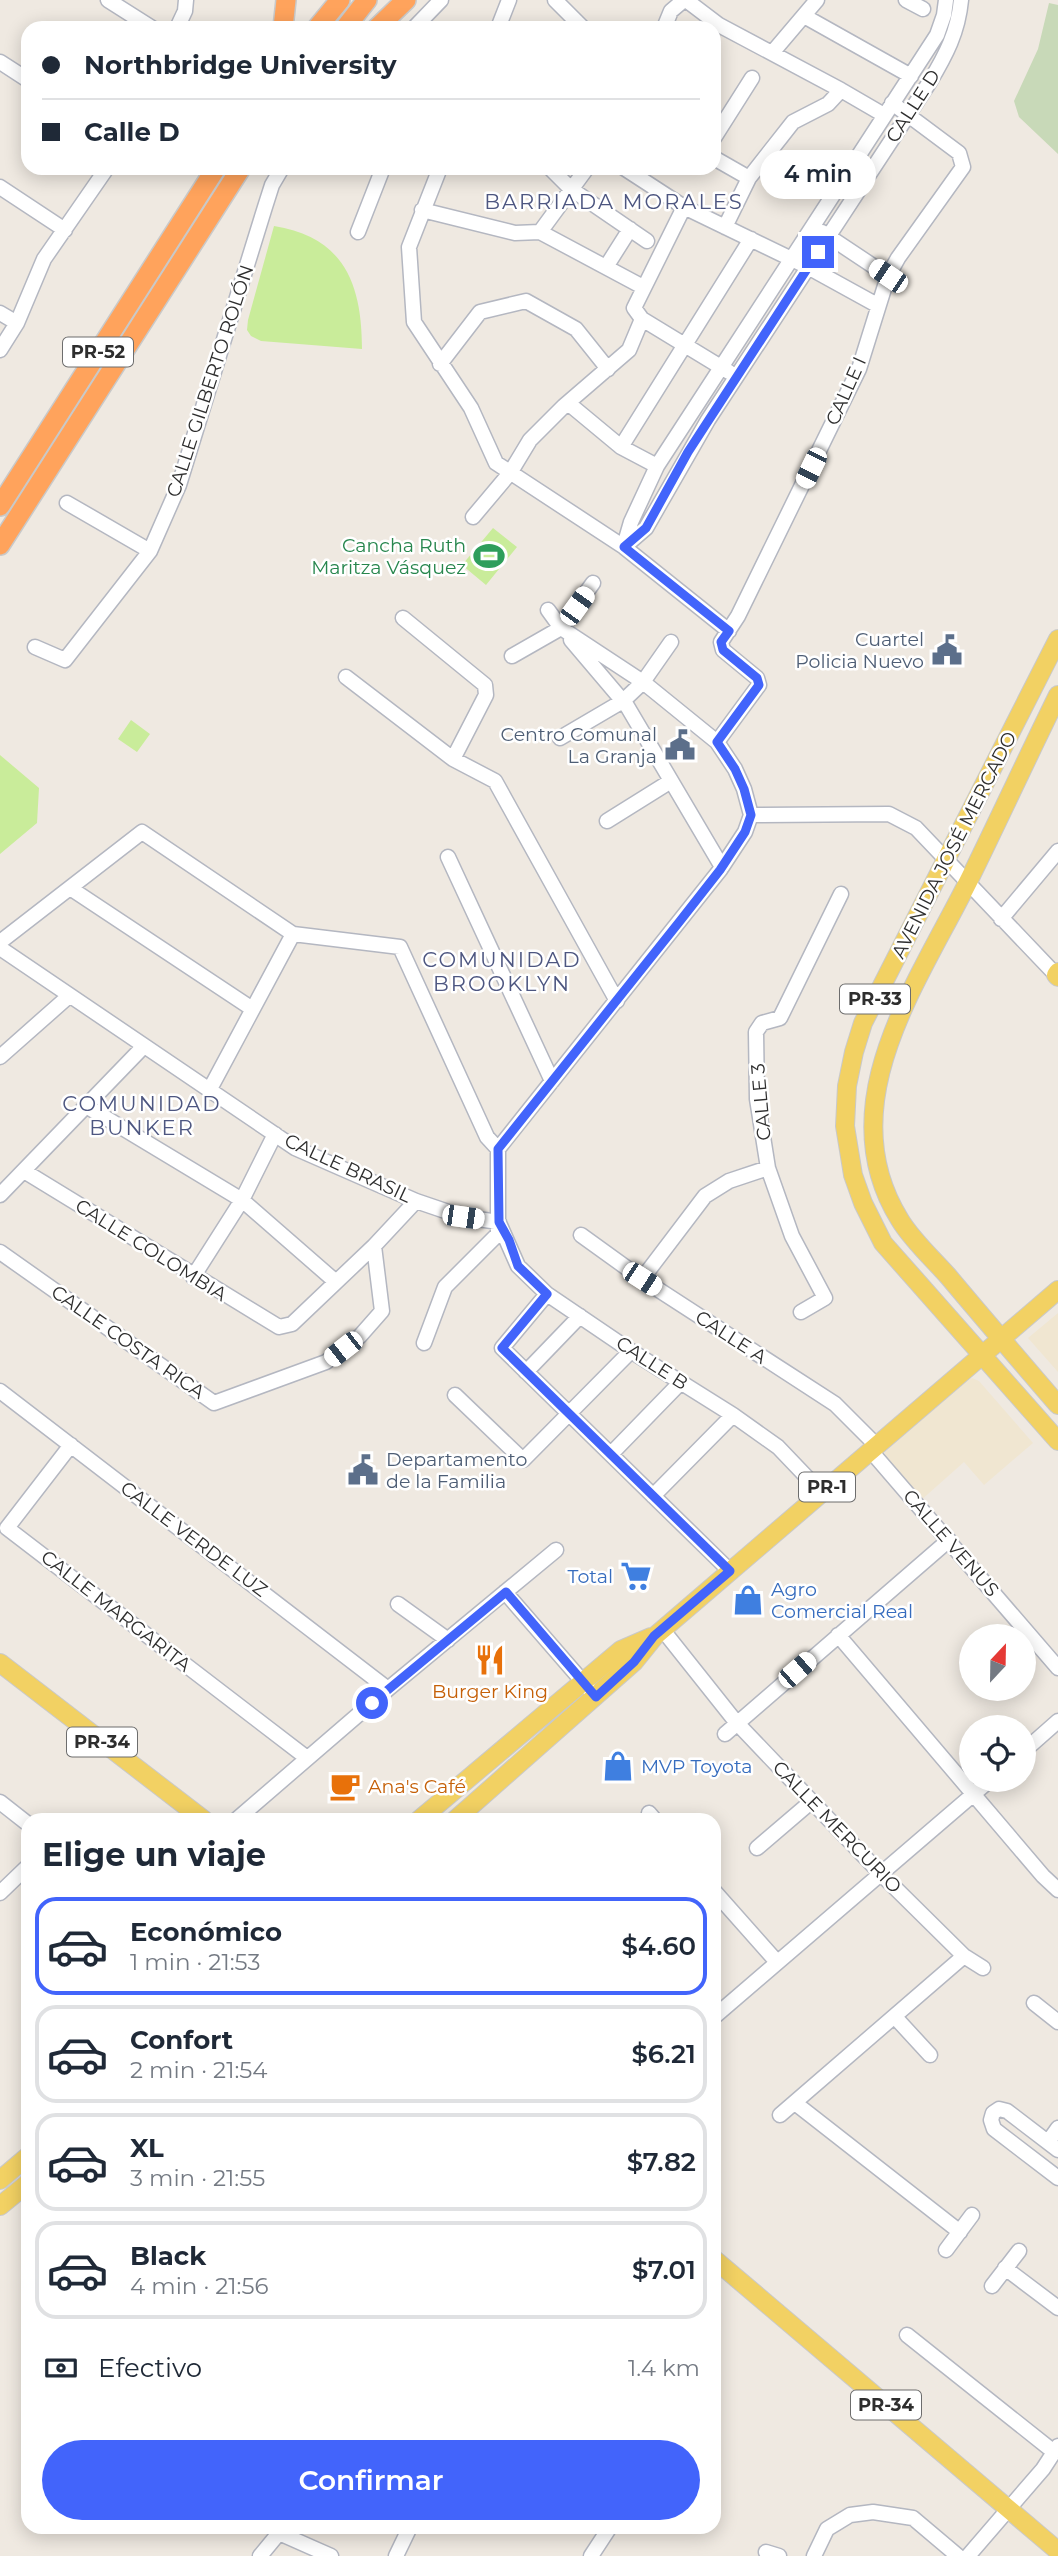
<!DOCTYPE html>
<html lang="es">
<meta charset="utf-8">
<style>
body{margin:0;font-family:Montserrat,sans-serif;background:#f2f2f3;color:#1f2937;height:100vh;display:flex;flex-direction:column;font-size:26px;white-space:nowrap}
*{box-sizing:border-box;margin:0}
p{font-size:23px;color:#747a83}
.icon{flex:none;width:38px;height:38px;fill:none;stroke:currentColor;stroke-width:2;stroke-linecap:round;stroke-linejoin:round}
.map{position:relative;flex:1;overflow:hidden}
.drawer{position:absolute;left:21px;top:1813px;width:700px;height:721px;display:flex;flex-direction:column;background:#fff;border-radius:21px;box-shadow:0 4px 18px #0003}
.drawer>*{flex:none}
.top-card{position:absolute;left:21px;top:21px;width:700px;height:154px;border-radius:21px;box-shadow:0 4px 18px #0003;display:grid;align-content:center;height:154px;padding:0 21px;background:#fff}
.needle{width:46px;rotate:22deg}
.tools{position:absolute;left:959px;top:1624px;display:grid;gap:14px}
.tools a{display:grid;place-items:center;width:77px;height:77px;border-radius:50%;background:#fff;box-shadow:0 4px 18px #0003;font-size:35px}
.end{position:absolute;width:32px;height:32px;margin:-16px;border:9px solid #4264fb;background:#fff;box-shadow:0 0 0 4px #fff}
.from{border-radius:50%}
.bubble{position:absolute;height:49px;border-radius:24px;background:#fff;box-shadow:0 4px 18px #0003;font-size:23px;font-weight:600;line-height:49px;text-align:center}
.car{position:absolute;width:21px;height:42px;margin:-21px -10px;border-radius:9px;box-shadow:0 0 5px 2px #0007;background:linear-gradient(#fff 24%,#345 0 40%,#fff 0 76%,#345 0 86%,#fff 0)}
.top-card b{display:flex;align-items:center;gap:24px;height:66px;font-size:26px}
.top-card b+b{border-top:2px solid #e0e1e3}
.top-card i{width:18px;height:18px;background:#1f2937}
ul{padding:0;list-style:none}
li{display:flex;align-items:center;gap:21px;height:98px;margin:0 14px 10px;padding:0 7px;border:4px solid #e0e1e3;border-radius:21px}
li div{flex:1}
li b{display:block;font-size:26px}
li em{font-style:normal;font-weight:600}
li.selected{border-color:#4264fb}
li>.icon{width:63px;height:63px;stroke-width:1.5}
h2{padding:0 21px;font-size:32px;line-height:84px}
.pay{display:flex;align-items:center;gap:18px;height:77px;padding:0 21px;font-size:26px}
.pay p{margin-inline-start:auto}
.cta{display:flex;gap:14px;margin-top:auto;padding:14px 21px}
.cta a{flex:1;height:80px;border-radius:42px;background:#4264fb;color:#fff;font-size:28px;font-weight:600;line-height:80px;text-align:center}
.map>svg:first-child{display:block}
.education{fill:#f0e6d1}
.cemetery{fill:#c8d9b8}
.pitch{fill:#c9ec9a}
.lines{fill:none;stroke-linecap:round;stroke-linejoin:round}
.minor-casing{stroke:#b4b7c1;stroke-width:17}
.major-casing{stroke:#c9c9c9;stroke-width:20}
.highway-casing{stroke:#c9c9c9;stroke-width:22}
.minor{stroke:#fff;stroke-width:14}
.major{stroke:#f2d163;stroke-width:18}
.highway{stroke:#ffa35c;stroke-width:19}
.route{stroke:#4264fb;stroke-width:9}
.labels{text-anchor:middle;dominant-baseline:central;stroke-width:5;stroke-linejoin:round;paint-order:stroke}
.shield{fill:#fff;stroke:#6d6d6d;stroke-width:2}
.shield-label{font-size:18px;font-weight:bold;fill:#2e2e2e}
.street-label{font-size:19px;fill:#2e2e2e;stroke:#fff}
.leisure-label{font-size:19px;fill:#27864d;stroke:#fff;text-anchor:end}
.service-label{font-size:19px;fill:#4e5e75;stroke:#fff;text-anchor:end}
.shop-label{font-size:19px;fill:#366cbe;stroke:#fff;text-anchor:start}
.food-label{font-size:19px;fill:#c56008;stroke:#fff}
.neighbourhood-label{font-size:21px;letter-spacing:2px;fill:#4d5680;stroke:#fff}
</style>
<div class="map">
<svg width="1058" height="2556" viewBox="0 0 1058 2556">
<rect width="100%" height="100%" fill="#efe9e1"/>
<path class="education" d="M1058,1313V1372L1028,1338Z
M972,1378L979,1381L1033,1443L984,1485L964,1462L919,1502L886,1465L885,1452L965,1382Z"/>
<path class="cemetery" d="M1049,3L1058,5V154L1019,117L1014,101L1038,49Z"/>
<path class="pitch" d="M274,226C344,237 362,284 362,349L261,341L251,336L247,330L248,320Z
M493,528L517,547L486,585L462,565Z
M131,720L150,734L137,752L118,739Z
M0,755L39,788L37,823L0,854Z"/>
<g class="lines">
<g class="minor-casing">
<path id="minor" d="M108,0L152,28
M555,0L583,28
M686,0L719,25L841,90L884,115
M906,0L923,9
M804,16L911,76
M177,28L185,11L186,0
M414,28L441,0
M498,28L509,0
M664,28L671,11L684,0
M772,53L817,0
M0,62L28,80
M714,138L752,78
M714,158L749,178
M440,168L409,247L414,322L471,408L496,463L624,547L729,631
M550,168L571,189L647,241
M624,168L684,207L808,267L877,305
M0,187L65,230
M422,210L515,233L540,232L587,168
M725,227L749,178L793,122L828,104L841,90
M358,232L383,168
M540,232L643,287
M822,232L888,276
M606,267L630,229
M0,313L17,323
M642,319L729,372
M0,350L17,323L44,259L107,168
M440,364L480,312L526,301L576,329L608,369
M568,403L621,447L657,466
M621,447L751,239
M67,503L150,551
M473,517L510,473L530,440L564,406L629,350L642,319L634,308L684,207
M624,546L631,522L657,466L937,35L944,15L946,0
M624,547L646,528L708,420L929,83C946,55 958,32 961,0
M548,610L561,628L643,682L717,742L735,769L744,789L751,815
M403,618L485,685L486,695L453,759
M571,640L627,706L722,867
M35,647L65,660L150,551L179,485L265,207L272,185L282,168
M512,656L561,628L593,583
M346,677L453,759L495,781L617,1001
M560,738L623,701L643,682L671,642
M717,742L759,685L757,678L723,650L721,642L738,616L859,369L888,276L898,258L963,167L959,153L892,103
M751,815L889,814L916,828L1056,975
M607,821L671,781
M448,857L552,1081
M70,888L251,1008
M1001,919L1058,851
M0,942L142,832L293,934L400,947L487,1137L498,1149
M0,948L295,1148L416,1201L463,1217L499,1222
M0,1057L69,996
M210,1089L293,934
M86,1106L242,1200L336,1282
M24,1171L279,1327L292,1324L374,1246L416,1201
M0,1195L144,1046
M499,1223L518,1266L547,1294L631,1351L733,1415L778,1447L821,1492
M581,1235L642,1279L835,1404L876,1445
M0,1252L214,1403L326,1362L360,1336L382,1311L374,1246
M193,1277L242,1200L275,1134
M642,1279L705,1196L729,1181L768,1168
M547,1294L502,1348L730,1571
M801,1312L825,1298L792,1236L768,1168L757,1099L756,1032L762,1023L780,1018L841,894
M424,1343L445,1287L498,1234V1149L720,870L745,832L751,815
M526,1372L580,1316
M0,1391L388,1689
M455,1395L523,1460L631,1351
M71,1445L7,1528L307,1758
M870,1450L1058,1668
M611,1454L681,1382
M653,1496L733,1415
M505,1592L596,1697
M398,1604L448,1640
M662,1629L736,1722L881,1874L964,1956L983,1968
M838,1635L1043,1876L1058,1890
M725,1734L949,1540
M1024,1751L1058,1721
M0,1802L28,1824
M649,1813L655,1820
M236,1820L388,1689L556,1550
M757,1848L812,1801
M714,1891L777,1962
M0,1893L28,1866
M1034,2003L1058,2022
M714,2017L990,1780
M895,2017L930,2055
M795,2103L960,2232
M780,2115L964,1956
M1048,2142L1058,2128
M1058,2150L1007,2111L999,2109L993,2113L991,2120L994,2129L1058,2178
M946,2250L972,2215
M1005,2268L1058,2308
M992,2286L1019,2251
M907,2335L1054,2452
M766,2552L779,2556
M260,2556L279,2533L331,2556
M396,2556L410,2527
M591,2556L610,2527
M814,2556L827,2529L850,2515L873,2512L913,2518L958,2556
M968,2556L1043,2469L1058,2446"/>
</g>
<g class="major-casing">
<path id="major" d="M1058,639L863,1023L854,1052L847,1086L845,1126L853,1175L863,1203L883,1243L1058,1441
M1058,695C1028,756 999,819 969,880C918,983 828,1105 900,1220C912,1240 932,1258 948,1276C984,1319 1021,1362 1058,1405
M1058,972L1056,975L1058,977
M0,1663L204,1820
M419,1820L621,1650L651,1637
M455,1820L634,1662L655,1636L1058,1290
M0,2180L28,2156
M0,2206L28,2183
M714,2259L1058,2551"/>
</g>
<g class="highway-casing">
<path id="highway" d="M283,28L286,0
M317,28L340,0
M345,28L367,0
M377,28L406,0
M0,506L216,168
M0,545L241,168"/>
</g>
<use href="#minor" class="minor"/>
<use href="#major" class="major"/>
<use href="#highway" class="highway"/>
</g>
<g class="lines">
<path class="route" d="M372,1703L506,1592L596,1697L634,1662L654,1636L730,1571L502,1348L547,1294L518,1266L509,1240L499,1222L498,1149L680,921L720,870L745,832L751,815L744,789L735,769L717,742L759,685L757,678L723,650L721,642L729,631L624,547L646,528L688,452L818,252"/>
</g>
<defs>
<g id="stadium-bare" transform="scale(2.415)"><path d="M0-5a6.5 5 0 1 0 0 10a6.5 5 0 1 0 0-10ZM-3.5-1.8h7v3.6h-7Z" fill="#2e9e5b" stroke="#fff" stroke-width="2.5" paint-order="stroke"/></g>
<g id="civic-bare" transform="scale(2.415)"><path d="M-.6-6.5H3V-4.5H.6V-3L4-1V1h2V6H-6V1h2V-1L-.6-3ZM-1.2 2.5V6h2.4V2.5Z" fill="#5c6f8a" stroke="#fff" stroke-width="2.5" paint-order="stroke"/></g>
<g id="supermarket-bare" transform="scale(2.415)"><path d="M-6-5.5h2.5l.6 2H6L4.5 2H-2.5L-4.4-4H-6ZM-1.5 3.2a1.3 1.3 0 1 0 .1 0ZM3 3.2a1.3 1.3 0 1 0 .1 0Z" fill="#3f7fe0" stroke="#fff" stroke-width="2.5" paint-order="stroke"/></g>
<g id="shop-bare" transform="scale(2.415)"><path d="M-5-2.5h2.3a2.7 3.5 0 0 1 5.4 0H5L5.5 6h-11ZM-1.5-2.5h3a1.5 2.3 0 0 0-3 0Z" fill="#3f7fe0" stroke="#fff" stroke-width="2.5" paint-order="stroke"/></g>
<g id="restaurant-bare" transform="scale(2.415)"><path d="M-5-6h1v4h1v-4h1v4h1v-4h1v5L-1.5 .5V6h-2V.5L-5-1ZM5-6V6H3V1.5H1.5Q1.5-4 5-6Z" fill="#e8710a" stroke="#fff" stroke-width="2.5" paint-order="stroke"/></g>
<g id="cafe-bare" transform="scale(2.415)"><path d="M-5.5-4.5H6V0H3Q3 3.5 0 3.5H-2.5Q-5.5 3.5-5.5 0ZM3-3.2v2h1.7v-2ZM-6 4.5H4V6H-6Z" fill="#e8710a" stroke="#fff" stroke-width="2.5" paint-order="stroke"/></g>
</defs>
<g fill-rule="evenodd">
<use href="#stadium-bare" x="489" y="556"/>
<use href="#civic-bare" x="947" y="650"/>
<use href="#civic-bare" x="680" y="745"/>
<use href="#civic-bare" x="363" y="1470"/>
<use href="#supermarket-bare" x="636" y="1576"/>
<use href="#shop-bare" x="748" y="1600"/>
<use href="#restaurant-bare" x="490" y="1660"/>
<use href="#shop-bare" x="618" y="1766"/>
<use href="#cafe-bare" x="345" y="1786"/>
</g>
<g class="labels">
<g class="shield">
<rect x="63" y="337.5" width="70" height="29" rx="5"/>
<rect x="840" y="984.5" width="70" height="29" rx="5"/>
<rect x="799" y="1472.5" width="56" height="29" rx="5"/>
<rect x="67" y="1727.5" width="70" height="29" rx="5"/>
<rect x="851" y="2390.5" width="70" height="29" rx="5"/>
</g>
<g class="shield-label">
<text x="98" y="352">PR-52</text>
<text x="875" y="999">PR-33</text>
<text x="827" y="1487">PR-1</text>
<text x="102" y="1742">PR-34</text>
<text x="886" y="2405">PR-34</text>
</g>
<g class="street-label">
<text transform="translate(913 106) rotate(-57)">CALLE D</text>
<text transform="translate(210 381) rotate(-72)">CALLE GILBERTO ROLÓN</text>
<text transform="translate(846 391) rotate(-66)">CALLE I</text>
<text transform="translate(954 845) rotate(-63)">AVENIDA JOSÉ MERCADO</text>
<text transform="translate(761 1102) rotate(-95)">CALLE 3</text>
<text transform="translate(348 1168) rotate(25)">CALLE BRASIL</text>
<text transform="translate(151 1250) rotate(32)">CALLE COLOMBIA</text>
<text transform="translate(731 1337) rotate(33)">CALLE A</text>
<text transform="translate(128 1342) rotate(35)">CALLE COSTA RICA</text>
<text transform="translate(652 1363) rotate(33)">CALLE B</text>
<text transform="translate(194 1539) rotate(37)">CALLE VERDE LUZ</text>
<text transform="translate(951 1543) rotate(49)">CALLE VENUS</text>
<text transform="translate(116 1611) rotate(38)">CALLE MARGARITA</text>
<text transform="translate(837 1827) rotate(46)">CALLE MERCURIO</text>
</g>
<g class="leisure-label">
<text x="466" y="545">Cancha Ruth<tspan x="466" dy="22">Maritza Vásquez</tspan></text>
</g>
<g class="service-label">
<text x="924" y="639">Cuartel<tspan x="924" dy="22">Policia Nuevo</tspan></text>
<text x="657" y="734">Centro Comunal<tspan x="657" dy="22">La Granja</tspan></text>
<text x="386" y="1459" text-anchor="start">Departamento<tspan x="386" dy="22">de la Familia</tspan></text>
</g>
<g class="shop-label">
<text x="613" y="1576" text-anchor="end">Total</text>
<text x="771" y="1589">Agro<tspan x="771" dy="22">Comercial Real</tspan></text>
<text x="641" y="1766">MVP Toyota</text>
</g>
<g class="food-label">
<text x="490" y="1691">Burger King</text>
<text x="368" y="1786" text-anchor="start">Ana's Café</text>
</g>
<g class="neighbourhood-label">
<text x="614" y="201">BARRIADA MORALES</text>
<text x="502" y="959">COMUNIDAD<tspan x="502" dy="24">BROOKLYN</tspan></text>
<text x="142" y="1103">COMUNIDAD<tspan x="142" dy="24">BUNKER</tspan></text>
</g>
</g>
</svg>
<div class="tools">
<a><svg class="needle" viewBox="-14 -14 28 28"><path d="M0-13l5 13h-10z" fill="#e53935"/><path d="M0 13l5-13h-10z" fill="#747a83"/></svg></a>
<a><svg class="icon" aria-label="locate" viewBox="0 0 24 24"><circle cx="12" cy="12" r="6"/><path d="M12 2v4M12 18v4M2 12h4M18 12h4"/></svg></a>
</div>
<i class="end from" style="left:372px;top:1703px"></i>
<i class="end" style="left:818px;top:252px"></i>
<div class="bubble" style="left:760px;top:150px;width:116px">4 min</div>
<i class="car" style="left:888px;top:276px;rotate:304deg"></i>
<i class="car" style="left:811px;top:468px;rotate:206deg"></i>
<i class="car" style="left:577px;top:606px;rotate:36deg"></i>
<i class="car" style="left:463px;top:1217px;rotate:98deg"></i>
<i class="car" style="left:642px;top:1279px;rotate:123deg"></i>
<i class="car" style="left:343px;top:1349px;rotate:232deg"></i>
<i class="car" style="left:797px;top:1670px;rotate:49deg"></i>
<div class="top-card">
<b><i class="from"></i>Northbridge University</b>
<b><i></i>Calle D</b>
</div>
<section class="drawer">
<h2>Elige un viaje</h2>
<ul>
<li class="selected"><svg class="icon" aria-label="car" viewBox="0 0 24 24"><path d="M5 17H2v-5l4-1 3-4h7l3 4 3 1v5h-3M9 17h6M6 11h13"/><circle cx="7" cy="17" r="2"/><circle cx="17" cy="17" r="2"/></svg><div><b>Económico</b><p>1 min · 21:53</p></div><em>$4.60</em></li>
<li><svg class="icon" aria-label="car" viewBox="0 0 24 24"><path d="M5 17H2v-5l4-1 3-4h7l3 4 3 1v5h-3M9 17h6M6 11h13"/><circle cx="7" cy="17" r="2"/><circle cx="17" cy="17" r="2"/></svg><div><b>Confort</b><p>2 min · 21:54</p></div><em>$6.21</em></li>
<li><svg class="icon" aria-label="car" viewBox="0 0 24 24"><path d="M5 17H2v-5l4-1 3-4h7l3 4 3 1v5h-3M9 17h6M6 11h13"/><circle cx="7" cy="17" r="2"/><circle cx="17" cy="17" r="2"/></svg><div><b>XL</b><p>3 min · 21:55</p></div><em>$7.82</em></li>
<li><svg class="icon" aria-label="car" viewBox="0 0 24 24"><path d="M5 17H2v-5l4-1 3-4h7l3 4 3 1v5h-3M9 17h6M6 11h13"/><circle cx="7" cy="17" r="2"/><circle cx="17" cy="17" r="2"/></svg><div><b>Black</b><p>4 min · 21:56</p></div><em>$7.01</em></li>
</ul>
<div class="pay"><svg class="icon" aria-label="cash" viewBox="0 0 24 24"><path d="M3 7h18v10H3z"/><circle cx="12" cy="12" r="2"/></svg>Efectivo<p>1.4 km</p></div>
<div class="cta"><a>Confirmar</a></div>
</section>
</div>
